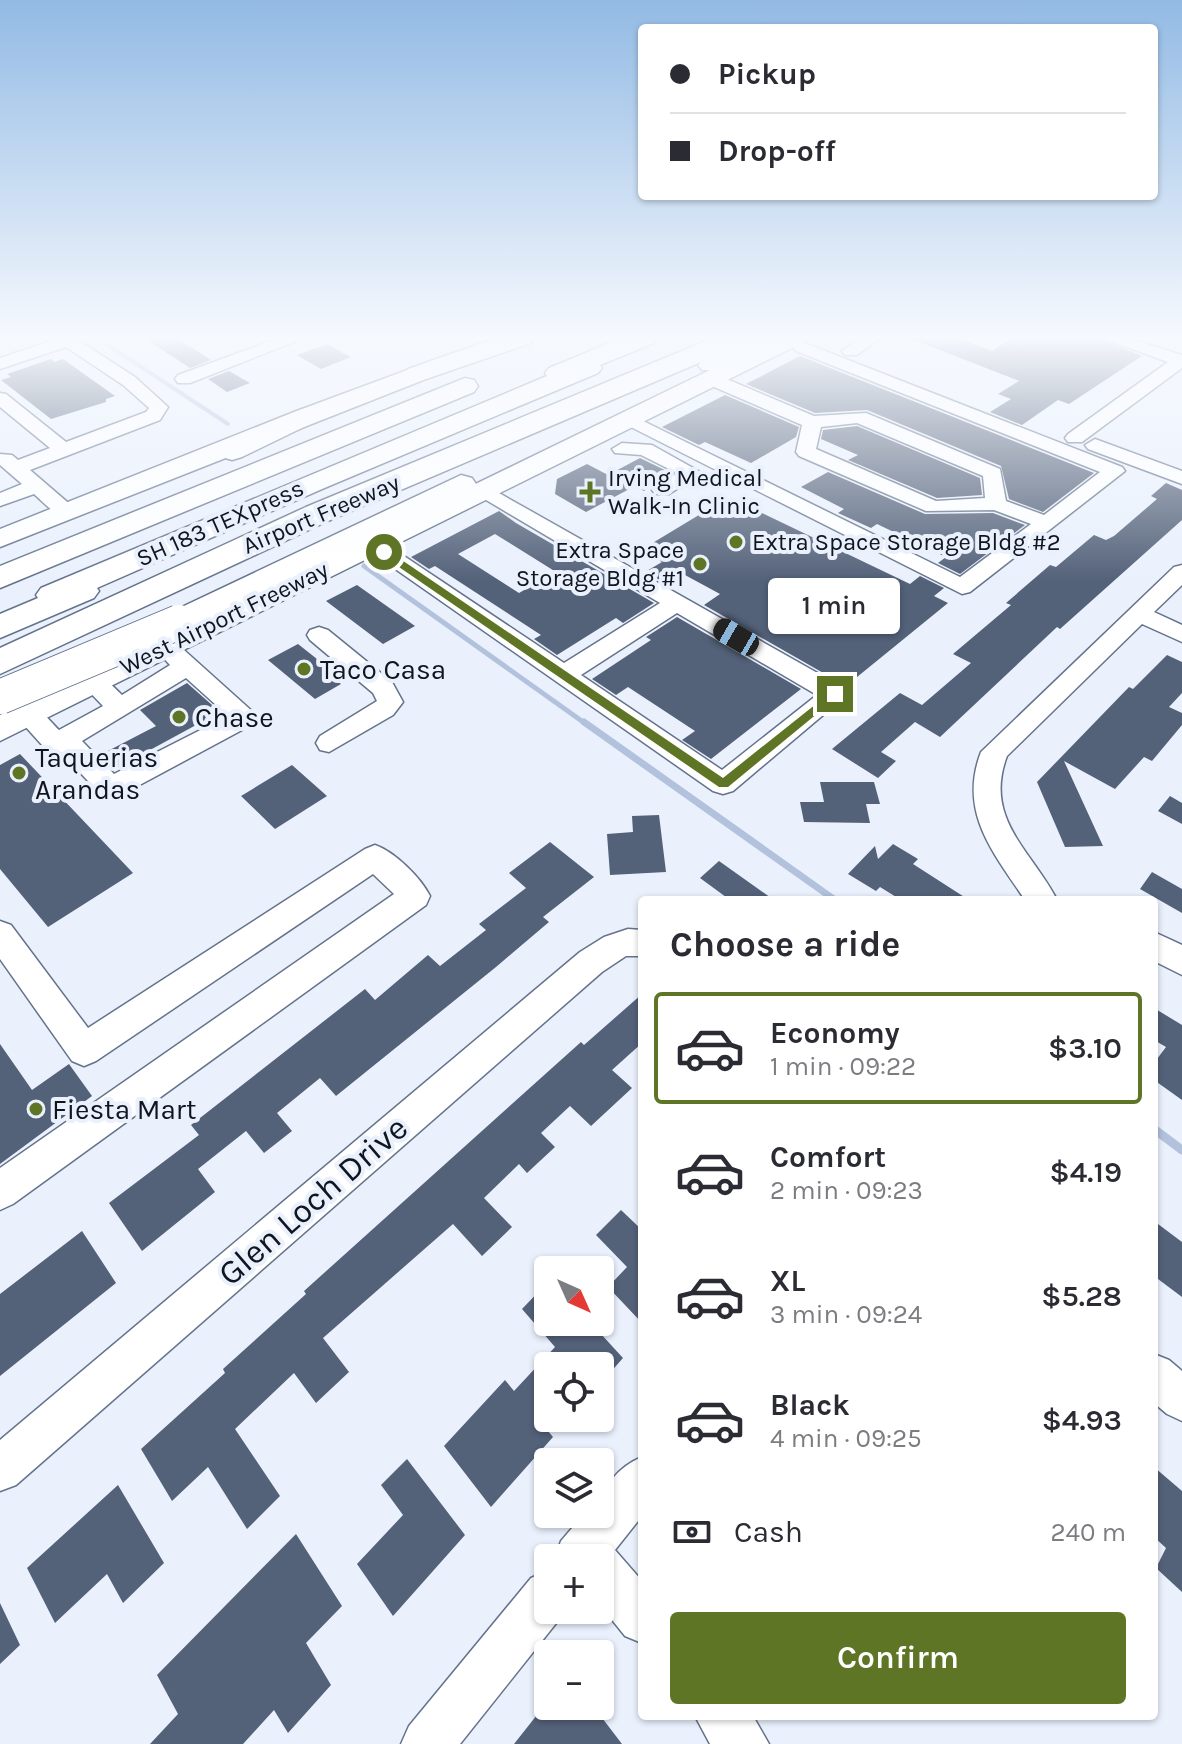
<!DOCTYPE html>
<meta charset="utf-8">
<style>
body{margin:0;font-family:Karla,sans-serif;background:#f2f2f3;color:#2b2b33;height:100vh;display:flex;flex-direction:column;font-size:30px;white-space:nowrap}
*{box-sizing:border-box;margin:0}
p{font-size:26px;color:#7c7c81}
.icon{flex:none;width:44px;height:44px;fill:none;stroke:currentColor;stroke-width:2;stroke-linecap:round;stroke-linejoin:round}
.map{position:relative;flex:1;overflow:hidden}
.details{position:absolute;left:638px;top:896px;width:520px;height:824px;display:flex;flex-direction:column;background:#fff;border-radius:8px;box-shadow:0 2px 6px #0004}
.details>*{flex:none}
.guide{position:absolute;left:638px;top:24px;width:520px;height:176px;border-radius:8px;box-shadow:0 2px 6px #0004;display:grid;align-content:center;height:176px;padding:0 32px;background:#fff}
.needle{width:52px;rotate:135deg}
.controls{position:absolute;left:534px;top:1256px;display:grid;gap:16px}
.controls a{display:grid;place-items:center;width:80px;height:80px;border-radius:8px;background:#fff;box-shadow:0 2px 6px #0004;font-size:40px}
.end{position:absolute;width:36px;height:36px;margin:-18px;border:10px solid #5f7526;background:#fff;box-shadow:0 0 0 4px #fff}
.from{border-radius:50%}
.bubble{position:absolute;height:56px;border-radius:8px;background:#fff;box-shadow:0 2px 6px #0004;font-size:26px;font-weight:600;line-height:56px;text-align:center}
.car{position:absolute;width:24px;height:48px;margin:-24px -12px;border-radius:10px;box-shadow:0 0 6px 2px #0007;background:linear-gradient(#222 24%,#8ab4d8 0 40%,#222 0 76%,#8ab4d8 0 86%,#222 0)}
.guide b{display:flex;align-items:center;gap:28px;height:76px;font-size:30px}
.guide b+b{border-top:2px solid #e1e1e2}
.guide i{width:20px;height:20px;background:#2b2b33}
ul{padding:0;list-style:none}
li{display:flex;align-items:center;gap:24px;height:112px;margin:0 16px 12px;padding:0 16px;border:4px solid transparent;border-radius:8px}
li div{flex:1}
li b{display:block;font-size:30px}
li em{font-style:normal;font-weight:600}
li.on{border-color:#5f7526}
li>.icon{width:72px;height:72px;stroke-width:1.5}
h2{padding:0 32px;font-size:36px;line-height:96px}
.pay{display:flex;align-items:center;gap:20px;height:88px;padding:0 32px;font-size:30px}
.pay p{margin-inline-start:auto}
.action{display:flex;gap:16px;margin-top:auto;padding:16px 32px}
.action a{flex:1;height:92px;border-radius:8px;background:#5f7526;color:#fff;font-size:32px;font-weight:600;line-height:92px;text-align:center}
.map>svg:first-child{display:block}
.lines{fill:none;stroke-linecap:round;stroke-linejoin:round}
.stream-far3{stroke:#b2c2dd;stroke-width:4}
.stream-far2{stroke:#b2c2dd;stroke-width:5}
.stream-far1{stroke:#b2c2dd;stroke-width:7}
.stream{stroke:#b2c2dd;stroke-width:9}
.building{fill:#536179;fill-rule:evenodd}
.minor-casing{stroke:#64738b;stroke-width:3}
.major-casing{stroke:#64738b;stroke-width:3}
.highway-casing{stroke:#64738b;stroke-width:3}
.minor{fill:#fff;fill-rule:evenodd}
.major{fill:#fff;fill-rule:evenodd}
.highway{fill:#fff;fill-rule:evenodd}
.highway-bridge-casing{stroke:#64738b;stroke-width:36;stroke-linecap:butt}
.highway-bridge{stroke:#fff;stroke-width:34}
.route{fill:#5f7526}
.poi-dot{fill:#5f7526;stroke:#eaf1fd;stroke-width:3}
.labels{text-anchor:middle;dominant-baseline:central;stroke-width:8;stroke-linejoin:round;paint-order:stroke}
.far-poi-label{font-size:24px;fill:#10161f;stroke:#eaf1fd;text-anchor:start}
.far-street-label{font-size:24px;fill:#10161f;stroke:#eaf1fd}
.poi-label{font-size:28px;fill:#10161f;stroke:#eaf1fd;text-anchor:start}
.near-street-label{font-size:34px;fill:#10161f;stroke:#eaf1fd}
</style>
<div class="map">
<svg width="1182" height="1744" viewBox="0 0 1182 1744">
<rect width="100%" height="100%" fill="#eaf1fd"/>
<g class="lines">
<path class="stream-far3" d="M97,338L228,424"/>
<path class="stream-far2" d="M364,566L586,724"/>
<path class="stream-far1" d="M584,722L835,900"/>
<path class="stream" d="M1154,1129L1182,1150"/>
</g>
<path class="building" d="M144,338H177L211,360L190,368Z
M909,338H957L992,351L1012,338H1099L1142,356L1069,404L1058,400L1022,425L990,412L1011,399L998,394L1019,381Z
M327,344L351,357L321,369L297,355Z
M800,356L893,393L1094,473L1043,512L1009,499L1001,466L867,410L815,413L746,384Z
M51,359L54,362L63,359L115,396L106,399V402L51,419L1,380L11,377L7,374Z
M229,371L250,383L227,392L208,379Z
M725,395L799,427L796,437L751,463L705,442L699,445L662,427Z
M857,426L980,478L982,495L937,498L848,460L858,455L821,439L823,430Z
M640,458L671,473L644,491L635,486L586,512L555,494L557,479L587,464L608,475Z
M828,472L925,514L993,513L1025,525L960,574L938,563L946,557L877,524L871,528L838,513L844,509L801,487Z
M1166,483L1182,490V520L1060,629L1057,627L940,737L915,722L881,752L896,761L878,778L832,749L900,693L922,705L971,663L953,654L1011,605L1006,603L1050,565L1056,567L1094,535L1106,540L1114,536L1157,499L1151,496Z
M722,501L732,506L739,502L910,584L920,576L944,588L934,596L948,603L846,686L704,605L720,594L685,575L669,585L645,572L662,562L641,550Z
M499,511L516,523L654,603L623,623L616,618L557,655L534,639L541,635L435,566L429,569L411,557ZM495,534L556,572L519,593L458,554Z
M357,585L415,626L383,644L326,601Z
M677,617L801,689L711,759L682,740L695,731L628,687L616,695L592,679L651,640L646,637Z
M298,644L341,678L336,680L341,684L315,699L268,660Z
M1167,655L1182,662V693L1169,707L1182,713V725L1152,761L1144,757L1115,789L1064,761L1103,846L1065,847L1037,782L1129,687L1133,689Z
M187,683L220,712L117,768L104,753L156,726L140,710Z
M20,754L133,873L48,927L0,869V765Z
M292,765L327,796L275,829L241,796Z
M820,782H874L880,804H866L870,823L804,822L800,802H824Z
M1170,796L1182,803V824L1158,811Z
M659,815L666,872L610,875L607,834L633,832L632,816Z
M550,842L594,877L543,917L549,922L496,967L336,1096L320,1078L277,1113L292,1131L264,1153L246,1131L198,1169L215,1192L142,1251L109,1203L199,1135L191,1125L365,989L375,1000L428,955L440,966L486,930L479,924L526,888L509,873Z
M893,844L918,859L913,864L969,900H901L880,887L876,891L848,874L875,846L878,859Z
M719,861L774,900H730L700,878Z
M1152,872L1182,889V913L1140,889Z
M642,994V1043L612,1070L632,1088L591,1126L570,1106L541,1133L555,1147L527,1173L519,1164L484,1198L512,1227L482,1256L453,1224L323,1338L349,1372L316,1403L294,1373L235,1429L280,1496L247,1529L208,1467L172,1501L141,1449L225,1373L223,1369L306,1294L304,1291L581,1042L584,1045Z
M1154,1008L1182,1025V1100L1154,1080V1063L1166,1047L1154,1040Z
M0,1044L32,1090L69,1064L92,1096L0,1164Z
M621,1210L642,1230V1323L608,1287L627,1267L596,1235Z
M1154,1221L1182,1242V1297L1154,1276Z
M82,1231L116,1283L0,1376V1294Z
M548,1282V1322H590L623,1358L600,1384V1366H548V1431L553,1437L491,1507L444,1446L505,1380L514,1391L555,1347L522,1309Z
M407,1459L465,1535L393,1616L357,1564L403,1515L381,1485Z
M1154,1467L1182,1491V1592L1156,1568L1166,1548L1154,1537Z
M118,1485L164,1563L123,1603L107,1574L55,1623L27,1568Z
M296,1534L342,1606L306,1643L331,1685L288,1733L274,1710L243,1744H150L178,1714L157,1675Z
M0,1603L20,1645L0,1664Z
M544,1706H593L622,1744H514Z"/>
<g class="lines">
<g class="minor-casing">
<path id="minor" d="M59,338H75L135,377L168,407L160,420L30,470L73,507L77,511L73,515C57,520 46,504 34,494L0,506V493L22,484L0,465V454L12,455L18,460L50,448L0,407V393L6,394L66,442L146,412L149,408L123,385L66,347L0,369V358Z
M279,338H304L190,383H178L175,379L178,375Z
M860,338H880L857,355H845L842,351Z
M1102,338H1128L1182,355V368L1082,442H1068L1065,438L1068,434L1168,362Z
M802,342L1122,467L1125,471L970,592L962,594L617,420L626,414L633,416L960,577L1031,524L994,510L926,511L799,456L796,452L802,425L705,383L702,379L705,375H717L814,416L866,413L1000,469L1006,501L1044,515L1100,472L796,351L793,347ZM857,423L983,476L985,498L936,501L816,449L821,427Z
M1095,439L1182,471V484L1088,449L1085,445Z
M622,443L652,445L702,473L669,494H655L652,490L677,473L641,455L615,453L612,449Z
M483,484L844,688L848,694L733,791L723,794L713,791L361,545L372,538L380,540L564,663L660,603L476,494L473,490L476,486ZM677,613L817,695L722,770L581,675Z
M1182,565V585L1154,612L1182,625V642L1142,624L1007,756C983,819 1032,851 1057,900H1025C993,852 958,812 981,752L1174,567Z
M319,627L328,630L392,682L403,702L393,715L329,752L320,750L316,743L320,736L377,701L373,693L310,640L307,635L310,630Z
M165,639L174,641L253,712L242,730L121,795L111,798L101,795L61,752L42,745L15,715L19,709C38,703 47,718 59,730L103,706L80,682L84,676C102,671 110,684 122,695L170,665L153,647L156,641ZM186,678L226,714L224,718L114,774L82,741Z
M375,845C395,852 421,878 430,896L426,905L13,1204L0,1210V1168L394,894L373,874L96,1061L84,1066L72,1061L0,959V921L11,925L88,1028L365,849Z
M628,929L642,930V956H626L602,972L16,1485L0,1491V1440L580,952L604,937Z
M1154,932L1182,945V975L1154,961Z
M1154,1354L1169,1360L1182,1371V1421L1167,1414L1154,1403Z
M642,1457V1516L615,1550L642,1581V1643L625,1636L600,1605V1558H555L561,1541L584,1514H600C600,1488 618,1467 642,1457Z
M548,1571V1610L565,1612L460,1744H401L409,1726L531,1578Z
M695,1716H753L769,1744H710Z"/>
</g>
<g class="major-casing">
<path id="major" d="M776,338H804L802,343L0,741V715Z
M456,352L467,359L464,364L0,547V529L294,412Z"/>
</g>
<g class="highway-casing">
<path id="highway" d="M497,338H534L531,343L426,379H408L404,374L408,369Z
M622,338H657L654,343L600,365L602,368L598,373L322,489L97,588L99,591L94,598L0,638V614L38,598L36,595L41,588L547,376L545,373L549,368Z
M713,338H747L745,341L752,338H786L783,343L720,370H702L698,365L701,362L328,521L0,674V648L306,507Z
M465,378L474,380L478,386L474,392L0,588V566Z
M302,409L312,411L316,417L312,423L242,457L232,460L222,457L218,451L222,445Z
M461,475L472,478L476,484L472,490L191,630L179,633L167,630L162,622L167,614Z"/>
</g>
<use href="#minor" class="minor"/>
<use href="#major" class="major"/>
<use href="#highway" class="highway"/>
<g class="highway-bridge-casing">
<path id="highway-bridge" d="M0,697L179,622"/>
</g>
<use href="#highway-bridge" class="highway-bridge"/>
</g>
<linearGradient id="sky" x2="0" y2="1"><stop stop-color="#92bae4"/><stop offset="0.58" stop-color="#f6f9fe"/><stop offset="1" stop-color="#f6f9fe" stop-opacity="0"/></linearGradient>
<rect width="1182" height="582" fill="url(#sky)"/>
<path class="route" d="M380,550H387L723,778L831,692L841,694L728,787H719L380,554Z"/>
<g class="poi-dot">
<path d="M586 480h8v8h8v8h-8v8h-8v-8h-8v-8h8z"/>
<circle cx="736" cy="542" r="8"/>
<circle cx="700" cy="564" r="8"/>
<circle cx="304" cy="669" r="8"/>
<circle cx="179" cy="717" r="8"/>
<circle cx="19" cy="773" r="8"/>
<circle cx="36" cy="1109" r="8"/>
</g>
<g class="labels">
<g class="far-poi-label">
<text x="608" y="478">Irving Medical<tspan x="608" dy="28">Walk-In Clinic</tspan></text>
<text x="752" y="542">Extra Space Storage Bldg #2</text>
<text x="684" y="550" text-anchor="end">Extra Space<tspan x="684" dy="28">Storage Bldg #1</tspan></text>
</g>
<g class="far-street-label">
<text transform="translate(321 514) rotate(-23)">Airport Freeway</text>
<text transform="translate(220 523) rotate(-24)">SH 183 TEXpress</text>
<text transform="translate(224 618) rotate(-26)">West Airport Freeway</text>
</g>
<g class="poi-label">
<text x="320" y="669">Taco Casa</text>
<text x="195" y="717">Chase</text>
<text x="35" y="757">Taquerias<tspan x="35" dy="32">Arandas</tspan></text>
<text x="52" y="1109">Fiesta Mart</text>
</g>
<g class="near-street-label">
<text transform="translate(313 1201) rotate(-41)">Glen Loch Drive</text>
</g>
</g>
</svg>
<div class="controls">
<a><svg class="needle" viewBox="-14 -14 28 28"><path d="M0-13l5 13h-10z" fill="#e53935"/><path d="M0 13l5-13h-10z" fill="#7c7c81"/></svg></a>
<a><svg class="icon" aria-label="locate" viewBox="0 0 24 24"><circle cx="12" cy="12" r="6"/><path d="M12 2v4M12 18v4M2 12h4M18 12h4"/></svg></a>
<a><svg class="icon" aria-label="layers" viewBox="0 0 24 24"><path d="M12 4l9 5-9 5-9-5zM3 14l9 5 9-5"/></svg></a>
<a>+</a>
<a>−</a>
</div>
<i class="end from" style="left:384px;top:552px"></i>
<i class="end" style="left:835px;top:694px"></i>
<div class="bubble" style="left:768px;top:578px;width:132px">1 min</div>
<i class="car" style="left:736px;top:637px;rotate:300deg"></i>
<div class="guide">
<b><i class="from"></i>Pickup</b>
<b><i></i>Drop-off</b>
</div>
<section class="details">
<h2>Choose a ride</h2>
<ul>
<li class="on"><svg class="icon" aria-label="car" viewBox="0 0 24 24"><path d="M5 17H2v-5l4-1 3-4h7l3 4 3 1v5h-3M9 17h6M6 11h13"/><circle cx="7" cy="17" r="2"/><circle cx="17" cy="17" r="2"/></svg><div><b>Economy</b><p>1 min · 09:22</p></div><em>$3.10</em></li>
<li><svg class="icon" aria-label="car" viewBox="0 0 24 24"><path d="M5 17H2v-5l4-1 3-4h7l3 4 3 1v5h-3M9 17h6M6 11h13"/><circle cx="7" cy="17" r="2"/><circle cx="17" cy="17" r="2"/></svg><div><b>Comfort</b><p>2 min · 09:23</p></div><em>$4.19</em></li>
<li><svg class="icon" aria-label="car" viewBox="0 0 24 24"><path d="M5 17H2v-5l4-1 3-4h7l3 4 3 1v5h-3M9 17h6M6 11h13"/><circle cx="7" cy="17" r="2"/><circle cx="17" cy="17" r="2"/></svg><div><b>XL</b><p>3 min · 09:24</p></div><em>$5.28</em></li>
<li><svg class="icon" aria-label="car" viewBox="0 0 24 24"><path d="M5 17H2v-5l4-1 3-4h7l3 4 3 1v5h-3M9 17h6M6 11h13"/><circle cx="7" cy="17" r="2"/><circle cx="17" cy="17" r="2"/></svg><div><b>Black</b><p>4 min · 09:25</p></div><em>$4.93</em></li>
</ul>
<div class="pay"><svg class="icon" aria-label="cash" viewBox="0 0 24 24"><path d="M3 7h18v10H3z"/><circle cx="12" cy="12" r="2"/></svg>Cash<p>240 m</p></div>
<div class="action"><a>Confirm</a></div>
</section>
</div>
